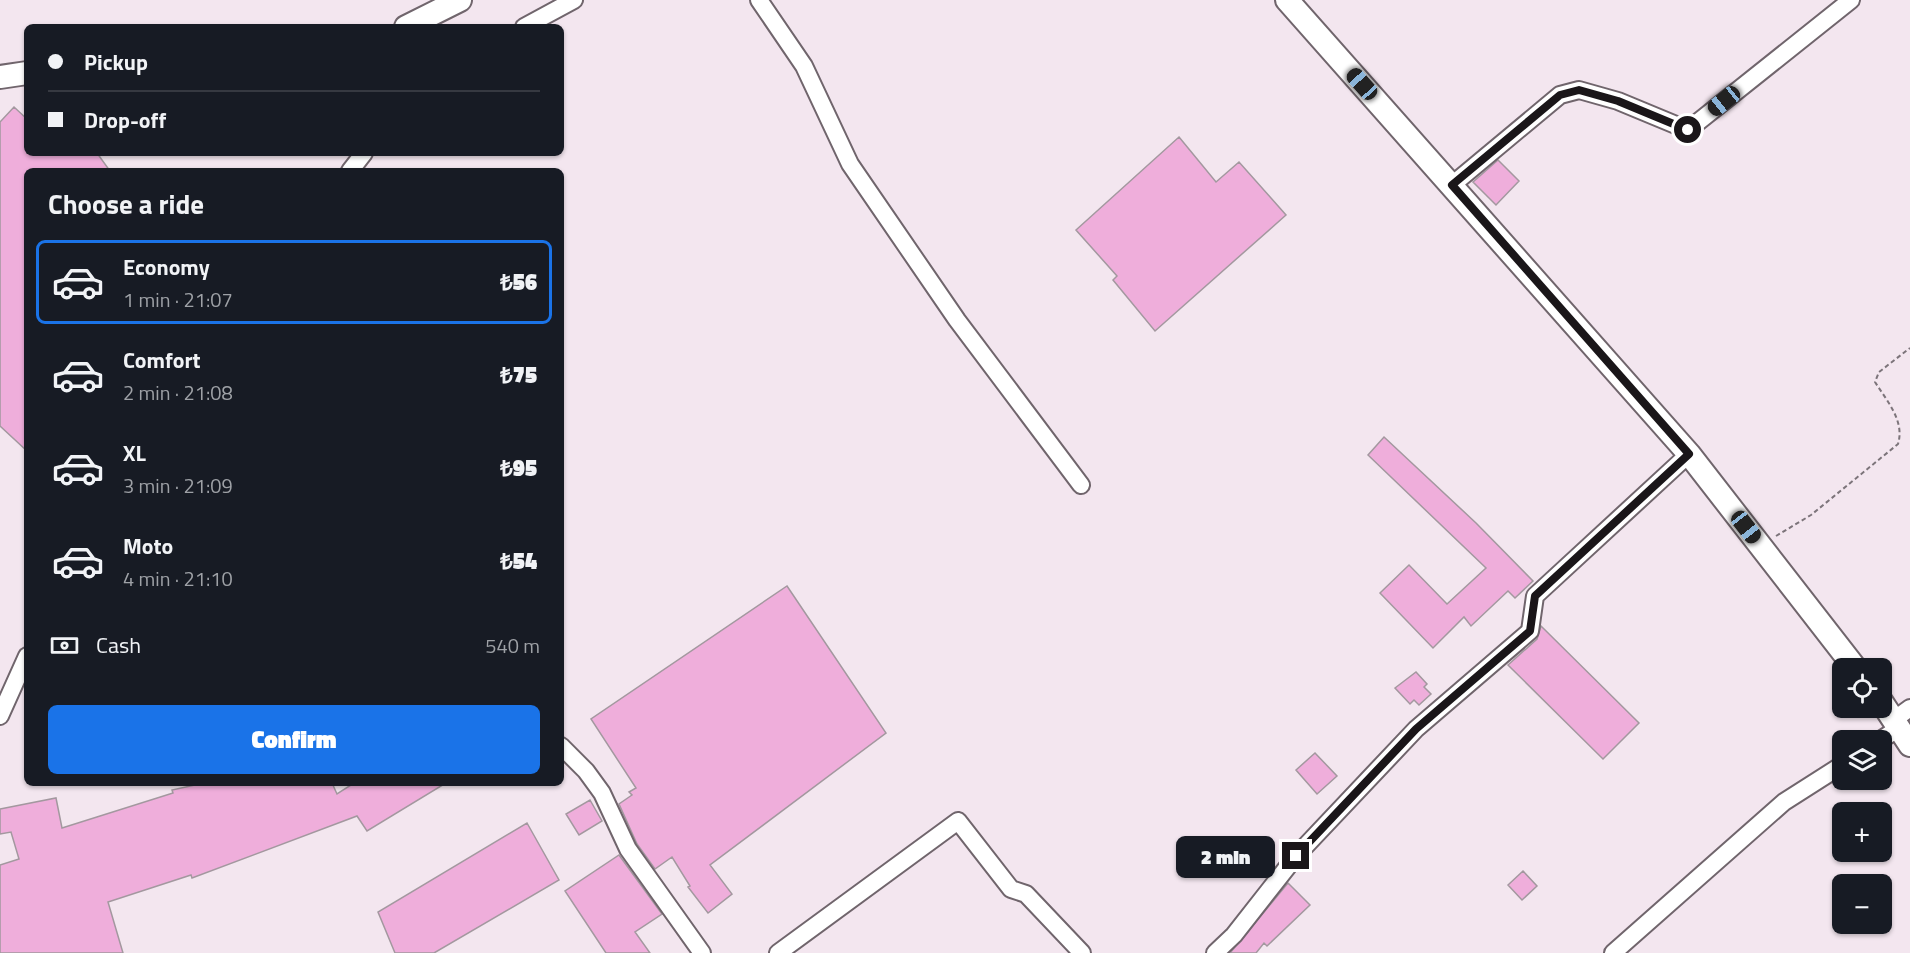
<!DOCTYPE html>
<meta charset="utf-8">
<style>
body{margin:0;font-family:"Titillium Web",sans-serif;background:#20242c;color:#f1f3f6;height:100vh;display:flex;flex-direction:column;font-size:22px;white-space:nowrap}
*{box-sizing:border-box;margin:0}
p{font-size:20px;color:#9ea1a6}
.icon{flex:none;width:33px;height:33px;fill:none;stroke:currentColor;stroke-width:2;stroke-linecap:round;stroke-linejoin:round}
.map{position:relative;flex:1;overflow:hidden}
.sheet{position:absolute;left:24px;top:168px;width:540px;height:618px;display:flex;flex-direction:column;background:#171b24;border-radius:9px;box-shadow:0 2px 4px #0004}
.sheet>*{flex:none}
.banner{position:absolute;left:24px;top:24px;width:540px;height:132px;border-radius:9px;box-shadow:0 2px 4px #0004;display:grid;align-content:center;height:132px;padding:0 24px;background:#171b24}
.controls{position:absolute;left:1832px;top:658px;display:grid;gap:12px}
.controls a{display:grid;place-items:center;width:60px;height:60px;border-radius:9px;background:#171b24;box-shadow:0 2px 4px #0004;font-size:30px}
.end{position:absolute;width:27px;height:27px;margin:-14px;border:8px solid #1a1619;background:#fff;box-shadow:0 0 0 3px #fff}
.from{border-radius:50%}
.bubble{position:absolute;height:42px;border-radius:9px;background:#171b24;box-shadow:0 2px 4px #0004;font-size:20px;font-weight:800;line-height:42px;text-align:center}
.car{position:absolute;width:18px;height:36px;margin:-18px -9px;border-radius:8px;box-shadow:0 0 4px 2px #0007;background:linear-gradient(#222 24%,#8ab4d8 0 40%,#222 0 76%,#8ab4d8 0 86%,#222 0)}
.banner b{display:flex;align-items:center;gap:21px;height:57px;font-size:22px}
.banner b+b{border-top:2px solid #363941}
.banner i{width:15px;height:15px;background:#f1f3f6}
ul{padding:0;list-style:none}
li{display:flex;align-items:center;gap:18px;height:84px;margin:0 12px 9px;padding:0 12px;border:3px solid transparent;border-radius:9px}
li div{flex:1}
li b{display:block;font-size:22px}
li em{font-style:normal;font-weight:800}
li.on{border-color:#1a73e8}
li>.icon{width:54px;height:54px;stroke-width:1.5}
h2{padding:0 24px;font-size:27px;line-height:72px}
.pay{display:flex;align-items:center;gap:15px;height:66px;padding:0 24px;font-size:22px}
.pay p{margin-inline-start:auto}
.button{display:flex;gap:12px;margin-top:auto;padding:12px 24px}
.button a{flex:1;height:69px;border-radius:9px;background:#1a73e8;color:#fff;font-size:24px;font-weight:800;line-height:69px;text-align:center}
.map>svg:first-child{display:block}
.building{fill:#efaedb;stroke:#a3989f;stroke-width:1.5}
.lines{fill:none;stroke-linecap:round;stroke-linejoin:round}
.street-casing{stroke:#70656c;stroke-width:20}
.secondary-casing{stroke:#70656c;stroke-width:26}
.path{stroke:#7c747a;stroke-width:2;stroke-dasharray:4.5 3;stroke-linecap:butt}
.street{stroke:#fff;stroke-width:16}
.secondary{stroke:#fff;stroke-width:22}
.route{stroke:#1a1619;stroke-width:8}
</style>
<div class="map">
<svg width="1910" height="953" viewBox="0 0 1910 953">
<rect width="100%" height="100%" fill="#f3e6ef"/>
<path class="building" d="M14,107L27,119V153H97L110,171H27V451L0,426V122Z
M1179,137L1216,182L1239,162L1286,215L1155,331L1113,280L1117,276L1076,230Z
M1498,160L1519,181L1496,205L1473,182Z
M1384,437L1476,523L1533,581L1515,598L1508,591L1471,626L1464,617L1433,648L1380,593L1409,565L1447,604L1486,568L1368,455Z
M787,586L886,733L710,865L732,894L708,913L688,887L690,886L672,857L655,869L637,844L619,804L632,795L629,792L636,788L591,719Z
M1541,626L1639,723L1603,759L1508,665L1537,639Z
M1416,672L1427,684L1424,687L1431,694L1419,705L1414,700L1410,704L1395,688Z
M1315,753L1337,776L1317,794L1296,770Z
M204,783H332L337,794L354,783H446L367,831L357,816L192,878L191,875L108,902L123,953H0V865L19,859L11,832L0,834V809L56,798L62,828L173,793L172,790Z
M590,800L602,821L579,835L566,814Z
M527,823L559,880L434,953H395L378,912Z
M619,855L662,914L635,932L650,953H606L565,891Z
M1523,871L1537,886L1522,900L1508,885Z
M1288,883L1310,905L1267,946L1264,943L1256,953H1230Z"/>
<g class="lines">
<g class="street-casing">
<path id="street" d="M759,0L804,66L850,164L957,320L1081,485
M524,27L574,0
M350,171L364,153
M1452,185L1560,95L1579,90L1618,101L1688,130L1851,0
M0,716L27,656
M1895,719L1910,708
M1879,741L1899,728
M561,746L586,771L602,793L628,849L702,953
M778,953L958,821L1011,889L1026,894L1082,953
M1215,953L1234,935L1296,856L1416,729L1530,631L1535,596L1689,454
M1613,953L1784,802L1842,765"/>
</g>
<g class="secondary-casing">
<path id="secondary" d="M1287,0L1689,454L1856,669
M406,27L460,0
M0,77L27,73
M1881,701L1910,745"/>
</g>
<path class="path" d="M1776,536L1811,515L1898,444C1905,421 1887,401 1875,382L1879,372L1910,348"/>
<use href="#street" class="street"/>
<use href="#secondary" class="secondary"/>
</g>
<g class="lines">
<path class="route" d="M1296,856L1416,729L1530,631L1535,596L1689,454L1452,185L1560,95L1579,90L1618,101L1688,130"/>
</g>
</svg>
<div class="controls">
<a><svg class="icon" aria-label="locate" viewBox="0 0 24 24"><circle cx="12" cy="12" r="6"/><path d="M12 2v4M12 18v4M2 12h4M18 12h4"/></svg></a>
<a><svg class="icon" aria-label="layers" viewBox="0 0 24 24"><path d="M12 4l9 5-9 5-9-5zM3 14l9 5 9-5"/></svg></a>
<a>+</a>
<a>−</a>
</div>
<i class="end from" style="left:1688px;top:130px"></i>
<i class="end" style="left:1296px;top:856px"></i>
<div class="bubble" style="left:1176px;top:836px;width:99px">2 min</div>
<i class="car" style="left:1362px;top:84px;rotate:318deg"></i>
<i class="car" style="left:1724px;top:101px;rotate:231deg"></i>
<i class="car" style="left:1746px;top:527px;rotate:142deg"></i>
<div class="banner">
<b><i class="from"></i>Pickup</b>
<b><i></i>Drop-off</b>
</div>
<section class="sheet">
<h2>Choose a ride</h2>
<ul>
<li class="on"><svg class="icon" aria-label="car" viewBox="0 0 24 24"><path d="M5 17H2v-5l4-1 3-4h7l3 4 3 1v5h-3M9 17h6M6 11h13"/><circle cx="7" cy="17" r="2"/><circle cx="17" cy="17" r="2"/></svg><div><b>Economy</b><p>1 min · 21:07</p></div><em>₺56</em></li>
<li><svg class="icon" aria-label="car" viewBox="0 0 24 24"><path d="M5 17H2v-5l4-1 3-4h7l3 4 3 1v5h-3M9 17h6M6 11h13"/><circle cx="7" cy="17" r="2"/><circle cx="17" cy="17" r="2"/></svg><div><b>Comfort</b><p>2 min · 21:08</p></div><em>₺75</em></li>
<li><svg class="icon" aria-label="car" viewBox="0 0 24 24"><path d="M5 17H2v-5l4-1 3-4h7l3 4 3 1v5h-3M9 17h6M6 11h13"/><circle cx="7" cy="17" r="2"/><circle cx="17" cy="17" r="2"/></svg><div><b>XL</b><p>3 min · 21:09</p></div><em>₺95</em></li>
<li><svg class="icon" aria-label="car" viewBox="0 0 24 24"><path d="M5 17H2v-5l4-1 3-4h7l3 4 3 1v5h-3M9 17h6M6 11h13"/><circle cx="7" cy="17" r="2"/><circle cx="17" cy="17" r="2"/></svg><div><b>Moto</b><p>4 min · 21:10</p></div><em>₺54</em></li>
</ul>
<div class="pay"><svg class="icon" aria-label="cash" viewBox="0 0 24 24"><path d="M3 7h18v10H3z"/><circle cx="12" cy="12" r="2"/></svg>Cash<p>540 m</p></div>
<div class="button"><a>Confirm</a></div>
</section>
</div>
